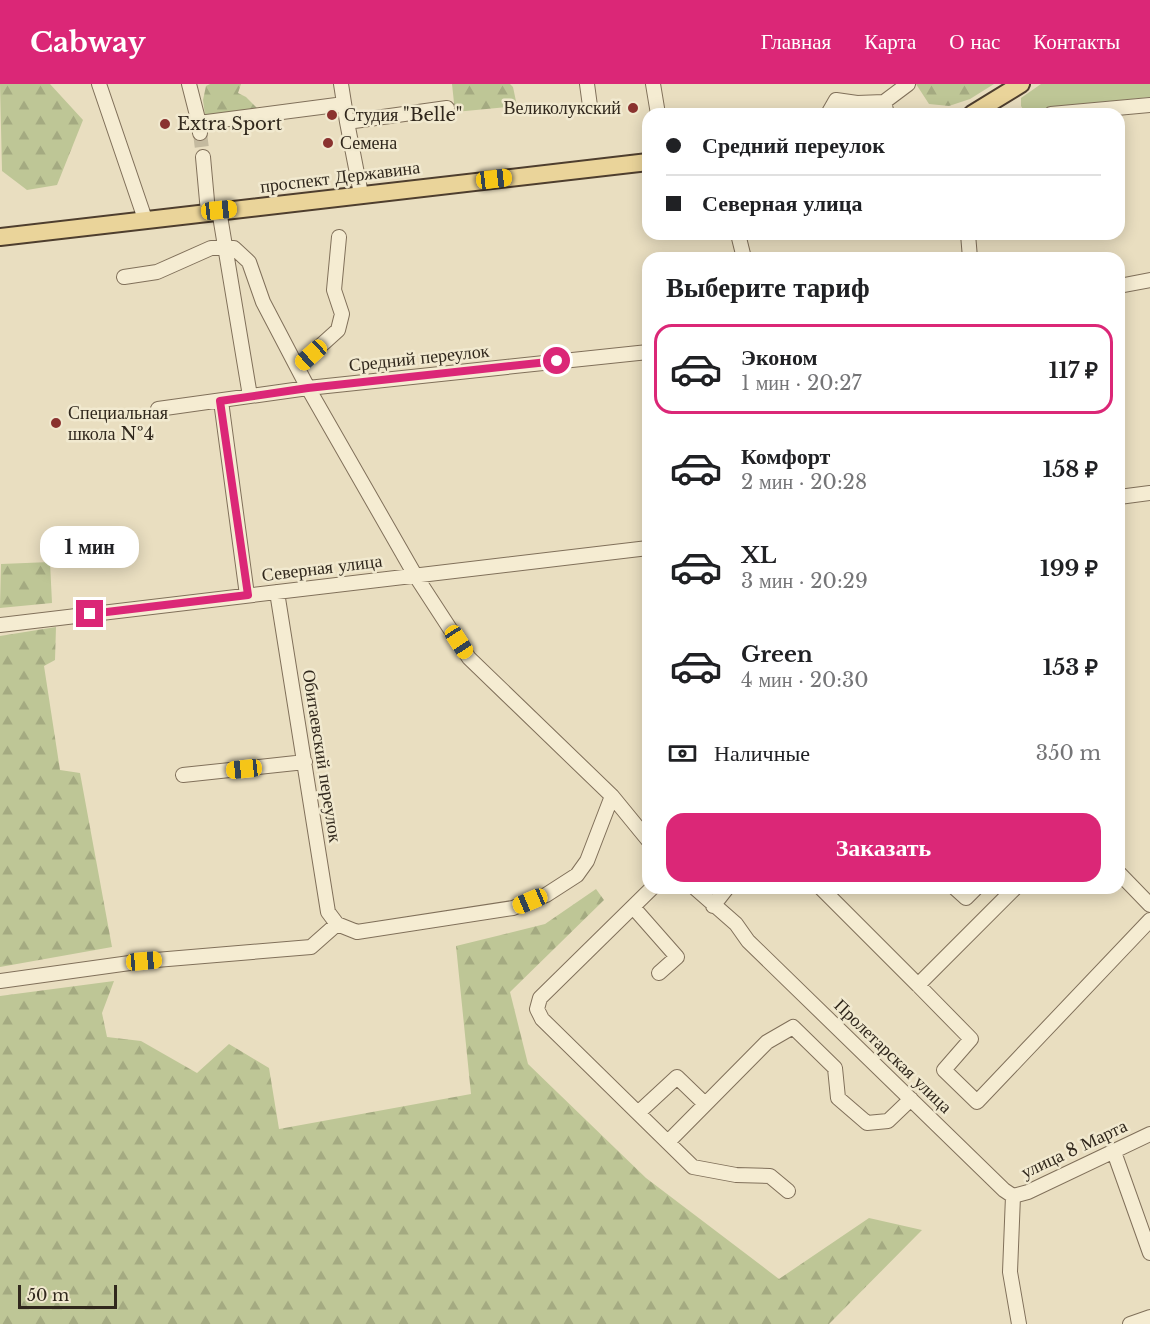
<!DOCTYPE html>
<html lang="ru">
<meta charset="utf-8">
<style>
body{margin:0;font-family:"Libre Baskerville",serif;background:#f6f6f6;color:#202124;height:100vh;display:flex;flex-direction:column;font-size:22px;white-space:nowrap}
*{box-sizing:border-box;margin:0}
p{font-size:20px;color:#757577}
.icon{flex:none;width:33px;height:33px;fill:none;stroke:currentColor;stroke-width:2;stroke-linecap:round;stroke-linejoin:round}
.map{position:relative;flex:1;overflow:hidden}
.panel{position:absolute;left:642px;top:168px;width:483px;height:642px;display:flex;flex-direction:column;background:#fff;border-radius:18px;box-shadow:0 3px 15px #0003}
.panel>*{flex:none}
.hud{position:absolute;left:642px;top:24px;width:483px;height:132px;border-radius:18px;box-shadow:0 3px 15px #0003;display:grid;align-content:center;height:132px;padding:0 24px;background:#fff}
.scale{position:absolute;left:18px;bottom:15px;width:99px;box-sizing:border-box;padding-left:6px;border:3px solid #31281d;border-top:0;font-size:16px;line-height:21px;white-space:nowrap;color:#31281d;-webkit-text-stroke:4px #f1e9cf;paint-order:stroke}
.end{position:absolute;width:27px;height:27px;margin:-14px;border:8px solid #db2777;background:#fff;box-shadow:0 0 0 3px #fff}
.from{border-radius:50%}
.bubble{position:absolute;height:42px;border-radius:18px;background:#fff;box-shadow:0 3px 15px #0003;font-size:20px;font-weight:700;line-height:42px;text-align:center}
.car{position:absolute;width:18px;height:36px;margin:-18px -9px;border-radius:8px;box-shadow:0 0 4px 2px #0007;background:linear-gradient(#f5c518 24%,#345 0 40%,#f5c518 0 76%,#345 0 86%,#f5c518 0)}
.hud b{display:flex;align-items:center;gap:21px;height:57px;font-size:22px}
.hud b+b{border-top:2px solid #e0e0e0}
.hud i{width:15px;height:15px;background:#202124}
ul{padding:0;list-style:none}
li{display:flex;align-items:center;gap:18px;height:90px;margin:0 12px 9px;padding:0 12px;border:3px solid transparent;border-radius:18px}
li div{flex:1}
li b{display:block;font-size:22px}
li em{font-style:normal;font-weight:700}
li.active{border-color:#db2777}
li>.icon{width:54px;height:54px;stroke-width:1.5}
h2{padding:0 24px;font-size:27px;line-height:72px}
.pay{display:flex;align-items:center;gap:15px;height:66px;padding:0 24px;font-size:22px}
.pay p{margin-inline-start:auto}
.cta{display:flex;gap:12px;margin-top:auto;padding:12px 24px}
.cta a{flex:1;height:69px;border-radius:18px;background:#db2777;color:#fff;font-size:24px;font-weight:700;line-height:69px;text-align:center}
header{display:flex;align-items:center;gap:36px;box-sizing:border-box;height:84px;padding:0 30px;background:#db2777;color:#fff}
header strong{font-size:28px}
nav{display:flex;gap:33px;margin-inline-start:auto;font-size:21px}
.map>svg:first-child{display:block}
.forest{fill:url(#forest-firs)}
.green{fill:#bec696}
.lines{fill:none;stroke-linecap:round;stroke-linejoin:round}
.minor-tunnel{stroke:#c4ba9f;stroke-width:14;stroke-dasharray:14 7;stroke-linecap:butt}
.minor-casing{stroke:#80705a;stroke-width:16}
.major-casing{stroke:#4e3e2e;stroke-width:20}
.minor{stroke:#f5ecd2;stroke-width:14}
.major{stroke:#ead49a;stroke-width:16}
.route{stroke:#db2777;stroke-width:8}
.poi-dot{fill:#8a322f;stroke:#f1e9cf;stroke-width:2}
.labels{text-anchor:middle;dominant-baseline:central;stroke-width:5;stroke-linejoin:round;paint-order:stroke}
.poi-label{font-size:18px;fill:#31281d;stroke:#f1e9cf;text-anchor:start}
.street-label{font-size:18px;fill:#31281d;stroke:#f1e9cf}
</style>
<header>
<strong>Cabway</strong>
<nav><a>Главная</a><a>Карта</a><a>О нас</a><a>Контакты</a></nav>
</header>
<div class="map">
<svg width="1150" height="1240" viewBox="0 0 1150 1240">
<defs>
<pattern id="forest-firs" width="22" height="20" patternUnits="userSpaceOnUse" patternTransform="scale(1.5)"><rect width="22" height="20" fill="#bec696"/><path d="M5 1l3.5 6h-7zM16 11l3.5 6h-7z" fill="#a4aa81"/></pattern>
</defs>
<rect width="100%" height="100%" fill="#e9dec0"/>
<path class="forest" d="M0,0H50L83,36L57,101L27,106L2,87Z
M210,0H241L238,9L246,13L260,27L211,35L205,31L203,16L206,2Z
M452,0H510L513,3L517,22L455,28Z
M916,0H994L970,15L949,22L929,20Z
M50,478L52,519L0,524L1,480Z
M56,543L55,576L44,582L60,686L80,689L112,863L0,883V552Z
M596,805L604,816L510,908L528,980L646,1094L779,1195L869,1134L922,1146L829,1240H0V912L114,897L102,929L107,953L141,957L197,989L229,960L269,984L279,1045L471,1010L456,862L545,840Z"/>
<path class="green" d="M1041,0H1150V13L1024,27L1021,22V14Z"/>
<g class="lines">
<path class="minor-tunnel" d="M200,49L203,73"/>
<g class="minor-casing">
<path id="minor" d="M99,0L145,135
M189,0L199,39
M341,0L347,38L361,110
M587,0L590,22
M653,0L658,30
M884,18L908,0
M828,30L836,16L857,19L884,18L887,30
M1051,30L1150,21
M347,38L447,24
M200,49L199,39L344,20
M203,73L208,128
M219,126L250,312
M738,150L744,174
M968,150L970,174
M124,193L157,188L211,164H234L249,178L263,218L308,304L415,491L469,574L612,712L648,756
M1119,202L1150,196
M297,283L338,246L342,230L334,206L339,153
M221,317L247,511
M158,325L308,304L648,268
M1119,413L1150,409
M277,508L328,828L337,840
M0,541L648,464
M183,691L305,678
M1119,789L1150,821
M652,804L540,914L537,925L542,935L693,1083L736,1091L770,1092L788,1107
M695,804L736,840L748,857L1004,1106L1013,1112
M821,804L918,901L1015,804
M955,804L966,814L976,804
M713,822L727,804
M633,823L677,873L659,889
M0,897L144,877L311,863L337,840L357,848L513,824L546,811L577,791L587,777L612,712
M918,901L971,955L944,986L977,1018L1150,836
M638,1029L677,993L705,1020
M668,1058L767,958L793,943L835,984L838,1014L867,1039L888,1037L911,1015
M1114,1068L1150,1169
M1013,1112L1028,1108L1150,1050
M1013,1112L1010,1188L1019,1240
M1130,1240L1150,1233"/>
</g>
<g class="major-casing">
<path id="major" d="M972,30L1021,0
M0,153L648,78"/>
</g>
<use href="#minor" class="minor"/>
<use href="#major" class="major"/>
</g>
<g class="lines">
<path class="route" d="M90,530L248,511L220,317L308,304L557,277"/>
</g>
<g class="poi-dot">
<circle cx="633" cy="24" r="6"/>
<circle cx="332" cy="31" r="6"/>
<circle cx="165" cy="40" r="6"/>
<circle cx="328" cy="59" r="6"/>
<circle cx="56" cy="339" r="6"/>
</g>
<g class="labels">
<g class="poi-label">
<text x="621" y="24" text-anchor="end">Великолукский</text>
<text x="344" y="31">Студия "Belle"</text>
<text x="177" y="40">Extra Sport</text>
<text x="340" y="59">Семена</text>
<text x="68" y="329">Специальная<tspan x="68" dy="21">школа №4</tspan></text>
</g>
<g class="street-label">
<text transform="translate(340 93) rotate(-7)">проспект Державина</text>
<text transform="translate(419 274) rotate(-6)">Средний переулок</text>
<text transform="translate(322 484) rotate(-7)">Северная улица</text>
<text transform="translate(322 672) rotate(81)">Обитаевский переулок</text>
<text transform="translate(893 972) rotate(44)">Пролетарская улица</text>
<text transform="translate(1074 1065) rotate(-25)">улица 8 Марта</text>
</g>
</g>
</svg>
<div class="scale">50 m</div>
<i class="end from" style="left:557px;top:277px"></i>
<i class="end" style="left:90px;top:530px"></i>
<div class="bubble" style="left:40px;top:442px;width:99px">1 мин</div>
<i class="car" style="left:494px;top:95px;rotate:83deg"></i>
<i class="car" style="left:219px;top:126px;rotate:84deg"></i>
<i class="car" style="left:311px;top:271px;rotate:228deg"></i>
<i class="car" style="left:459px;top:558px;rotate:147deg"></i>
<i class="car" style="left:244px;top:685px;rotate:264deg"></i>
<i class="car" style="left:530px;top:817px;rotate:247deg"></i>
<i class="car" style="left:144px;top:877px;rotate:85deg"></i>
<div class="hud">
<b><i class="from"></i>Средний переулок</b>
<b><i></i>Северная улица</b>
</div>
<section class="panel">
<h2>Выберите тариф</h2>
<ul>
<li class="active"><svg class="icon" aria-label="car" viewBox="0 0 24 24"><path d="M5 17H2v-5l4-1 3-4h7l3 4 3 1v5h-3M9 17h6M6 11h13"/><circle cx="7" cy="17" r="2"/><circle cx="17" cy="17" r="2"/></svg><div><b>Эконом</b><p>1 мин · 20:27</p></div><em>117 ₽</em></li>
<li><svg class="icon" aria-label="car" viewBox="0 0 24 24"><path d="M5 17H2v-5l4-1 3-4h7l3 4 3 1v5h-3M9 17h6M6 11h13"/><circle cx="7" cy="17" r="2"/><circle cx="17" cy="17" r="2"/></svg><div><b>Комфорт</b><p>2 мин · 20:28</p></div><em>158 ₽</em></li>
<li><svg class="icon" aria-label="car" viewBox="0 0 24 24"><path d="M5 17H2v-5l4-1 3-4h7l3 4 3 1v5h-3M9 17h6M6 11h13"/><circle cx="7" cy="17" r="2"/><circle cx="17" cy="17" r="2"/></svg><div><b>XL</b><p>3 мин · 20:29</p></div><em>199 ₽</em></li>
<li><svg class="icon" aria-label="car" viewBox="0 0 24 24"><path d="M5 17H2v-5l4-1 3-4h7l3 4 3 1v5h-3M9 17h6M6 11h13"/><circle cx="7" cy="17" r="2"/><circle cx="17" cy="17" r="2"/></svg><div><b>Green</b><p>4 мин · 20:30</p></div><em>153 ₽</em></li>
</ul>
<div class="pay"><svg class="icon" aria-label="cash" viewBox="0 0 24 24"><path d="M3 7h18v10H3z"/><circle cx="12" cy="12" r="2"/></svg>Наличные<p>350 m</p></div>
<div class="cta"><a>Заказать</a></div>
</section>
</div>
